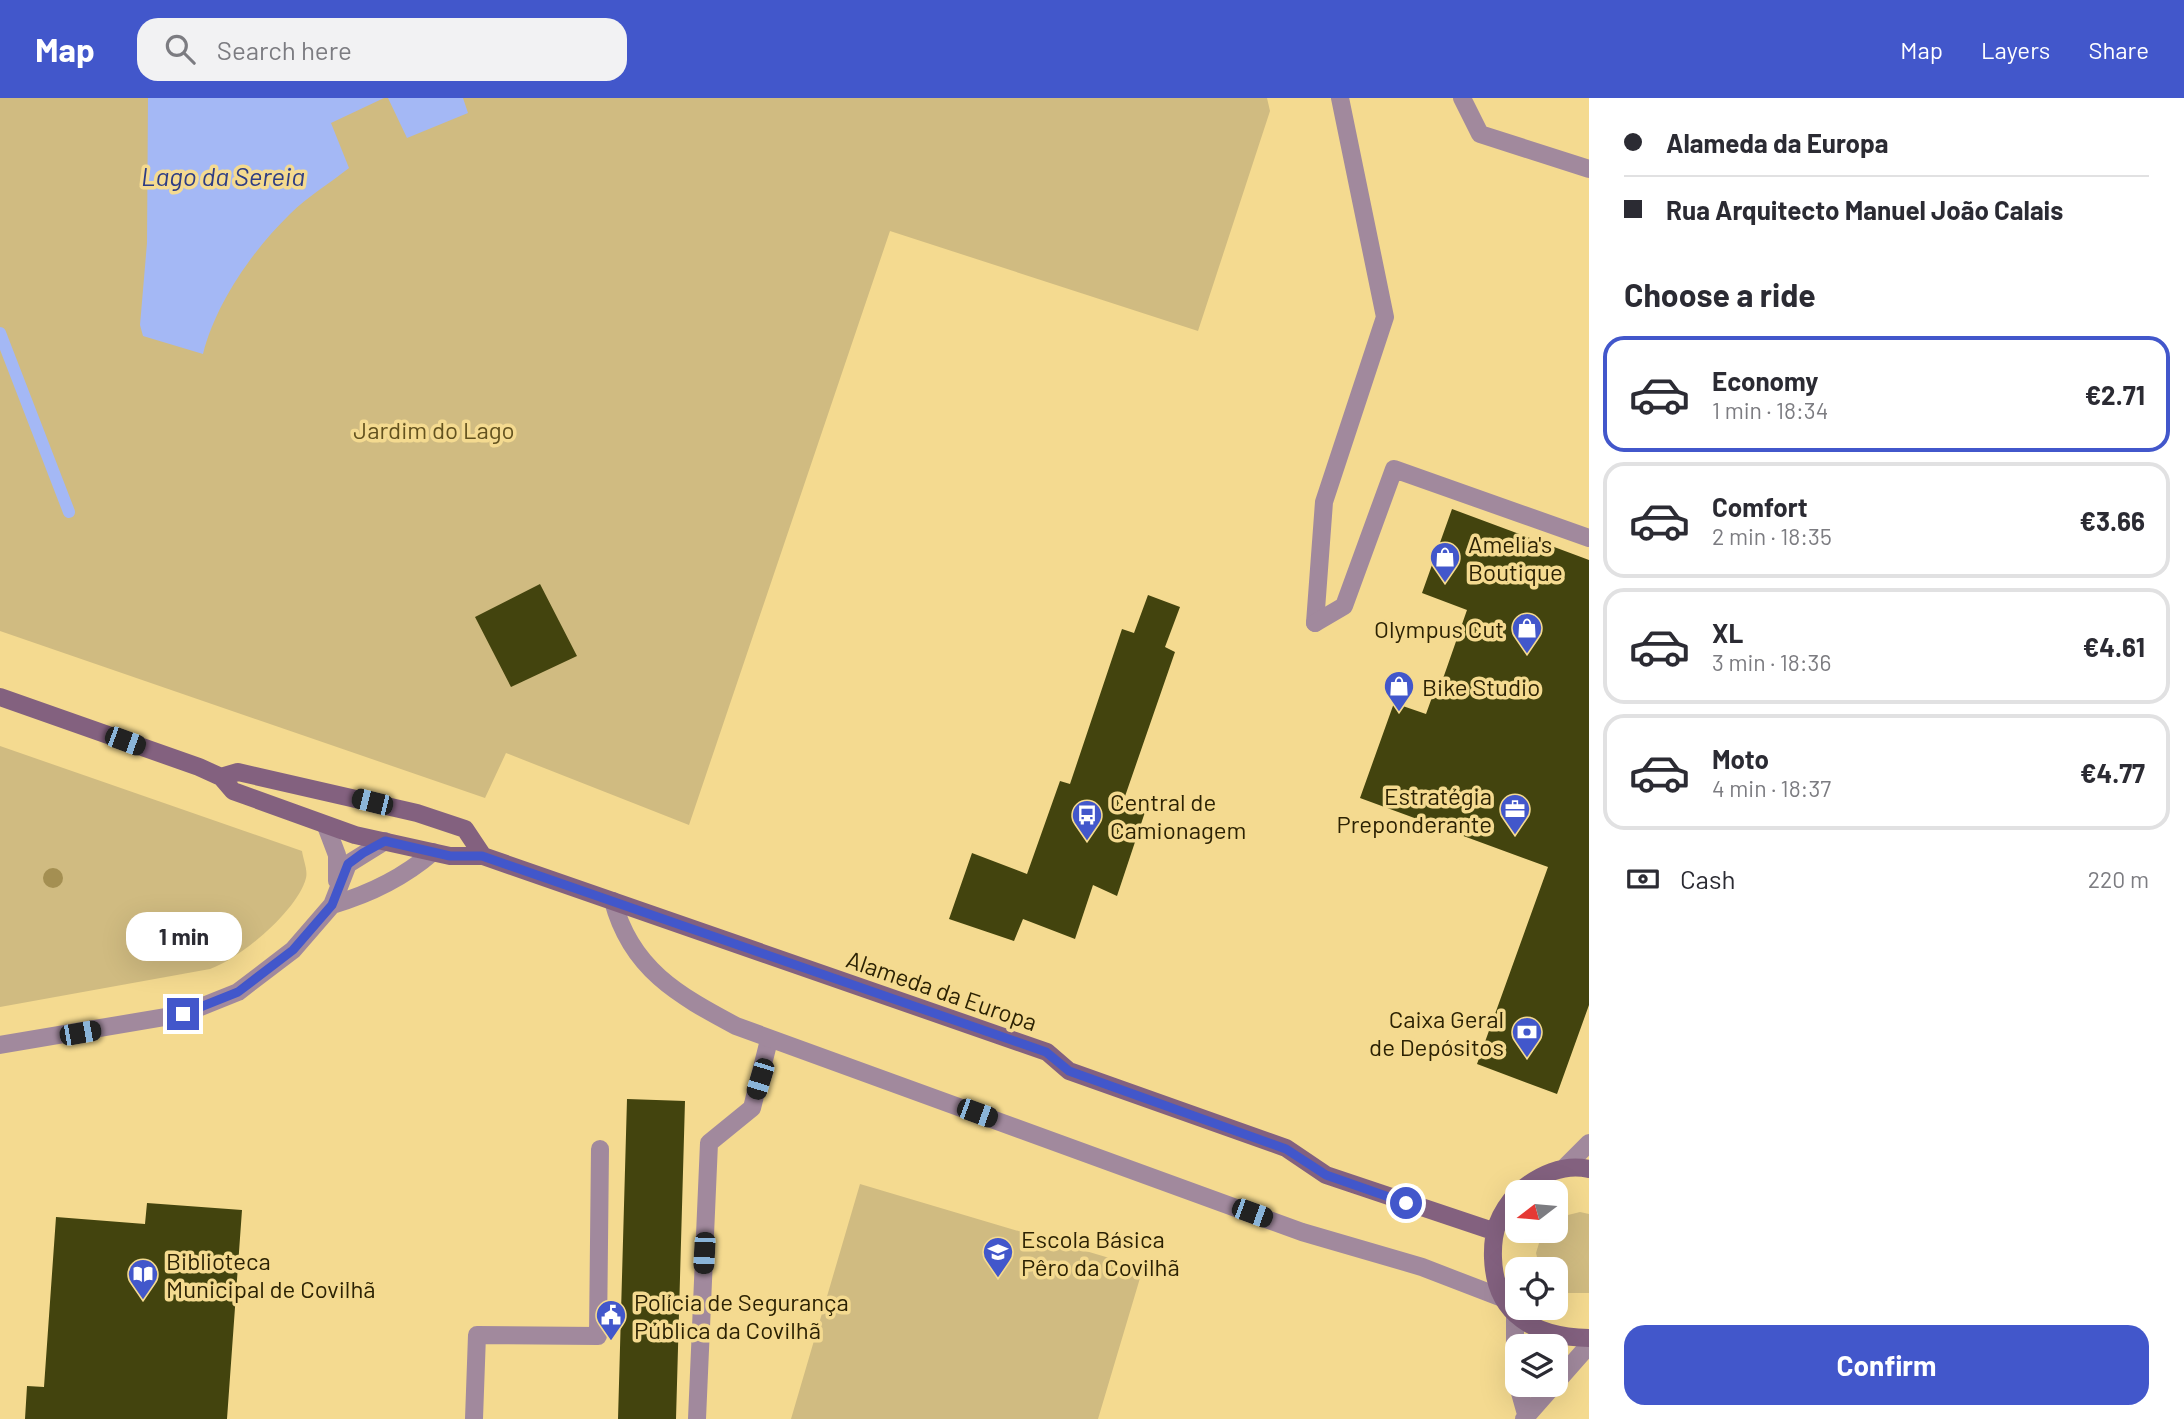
<!DOCTYPE html>
<meta charset="utf-8">
<style>
body{margin:0;font-family:Barlow,sans-serif;background:#f2f2f3;color:#2b2b33;height:100vh;display:flex;flex-direction:column;font-size:26px;white-space:nowrap}
*{box-sizing:border-box;margin:0}
p{font-size:23px;color:#7c7c81}
.icon{flex:none;width:38px;height:38px;fill:none;stroke:currentColor;stroke-width:2;stroke-linecap:round;stroke-linejoin:round}
.map{position:relative;flex:1;overflow:hidden}
.panel{display:flex;flex-direction:column;background:#fff;width:595px}
.panel>*{flex:none}
.hud{display:grid;align-content:center;height:154px;padding:0 35px;background:#fff}
.needle{width:46px;rotate:254deg}
.buttons{position:absolute;left:1505px;top:1082px;display:grid;gap:14px}
.buttons a{display:grid;place-items:center;width:63px;height:63px;border-radius:14px;background:#fff;box-shadow:0 7px 28px #0002;font-size:35px}
.end{position:absolute;width:32px;height:32px;margin:-16px;border:9px solid #4257cb;background:#fff;box-shadow:0 0 0 4px #fff}
.from{border-radius:50%}
.bubble{position:absolute;height:49px;border-radius:21px;background:#fff;box-shadow:0 7px 28px #0002;font-size:23px;font-weight:700;line-height:49px;text-align:center}
.car{position:absolute;width:21px;height:42px;margin:-21px -10px;border-radius:9px;box-shadow:0 0 5px 2px #0007;background:linear-gradient(#222 24%,#8ab4d8 0 40%,#222 0 76%,#8ab4d8 0 86%,#222 0)}
.hud b{display:flex;align-items:center;gap:24px;height:66px;font-size:26px}
.hud b+b{border-top:2px solid #e1e1e2}
.hud i{width:18px;height:18px;background:#2b2b33}
ul{padding:0;list-style:none}
li{display:flex;align-items:center;gap:21px;height:116px;margin:0 14px 10px;padding:0 21px;border:4px solid #e1e1e2;border-radius:21px}
li div{flex:1}
li b{display:block;font-size:26px}
li em{font-style:normal;font-weight:700}
li.active{border-color:#4257cb}
li>.icon{width:63px;height:63px;stroke-width:1.5}
h2{padding:0 35px;font-size:32px;line-height:84px}
.pay{display:flex;align-items:center;gap:18px;height:77px;padding:0 35px;font-size:26px}
.pay p{margin-inline-start:auto}
.button{display:flex;gap:14px;margin-top:auto;padding:14px 35px}
.button a{flex:1;height:80px;border-radius:21px;background:#4257cb;color:#fff;font-size:28px;font-weight:700;line-height:80px;text-align:center}
header{display:flex;align-items:center;gap:42px;box-sizing:border-box;height:98px;padding:0 35px;background:#4257cb;color:#fff}
header strong{font-size:33px}
nav{display:flex;gap:38px;margin-inline-start:auto;font-size:24px}
.search{width:490px;height:63px;background:#f2f2f3;display:flex;align-items:center;gap:18px;box-sizing:border-box;padding:0 24px;border-radius:21px;color:#7c7c81;font-size:26px}
main{display:flex;flex:1;min-height:0}
.map>svg:first-child{display:block}
.green{fill:#d0bb81}
.water{fill:#a4b8f5}
.lines{fill:none;stroke-linecap:round;stroke-linejoin:round}
.stream{stroke:#a4b8f5;stroke-width:12}
.building{fill:#43440e}
.service{stroke:#a1899d;stroke-width:18}
.minor{stroke:#a1899d;stroke-width:18}
.tertiary{stroke:#a1899d;stroke-width:18}
.secondary{stroke:#83617f;stroke-width:18}
.tree{fill:#a48f52}
.route{stroke:#4257cb;stroke-width:9}
.labels{text-anchor:middle;dominant-baseline:central;stroke-width:7;stroke-linejoin:round;paint-order:stroke}
.park-label{font-size:24px;fill:#63521f;stroke:#f4da90}
.poi-label{font-size:24px;fill:#2c2203;stroke:#f4da90;text-anchor:start}
.street-label{font-size:24px;fill:#2c2203;stroke:#f4da90}
.water-label{font-size:26px;font-style:italic;fill:#2d3c84;stroke:#f4da90}
</style>
<header>
<strong>Map</strong>
<div class="search"><svg class="icon" aria-label="search" viewBox="0 0 24 24"><circle cx="10" cy="10" r="6"/><path d="M15 15l6 6"/></svg>Search here</div>
<nav><a>Map</a><a>Layers</a><a>Share</a></nav>
</header>
<main>
<div class="map">
<svg width="1589" height="1321" viewBox="0 0 1589 1321">
<rect width="100%" height="100%" fill="#f4da90"/>
<path class="green" d="M0,0H1267L1270,13L1198,233L890,133L689,727L506,655L485,700L0,533Z
M0,648L302,753C303,761 308,772 306,780C298,812 240,861 210,871L0,909Z
M860,1086L1143,1170L1098,1321H791Z
M1580,1114L1589,1116V1195H1565L1556,1191V1171H1540L1536,1155L1543,1132H1556V1120Z"/>
<path class="water" d="M148,0H384L331,25L349,70C330,85 307,99 290,116C252,153 216,205 203,256L143,238L140,227L147,145Z
M388,0H463L468,15L407,40Z"/>
<g class="lines">
<path class="stream" d="M0,235L69,414"/>
</g>
<path class="building" d="M1452,411L1589,462V907L1557,996L1477,966L1548,769L1360,700L1394,605L1426,616L1435,591L1439,592L1467,512L1422,495Z
M540,486L577,558L511,589L475,519Z
M1148,497L1180,509L1165,549L1175,554L1122,707L1145,714L1117,798L1093,787L1075,841L1023,821L1014,843L949,821L972,755L1027,776L1060,683L1070,686L1122,531L1134,535Z
M627,1001L685,1003L676,1321H618Z
M147,1105L242,1112L227,1321H25L27,1288L44,1289L56,1119L145,1126Z"/>
<g class="lines">
<path class="service" d="M1462,0L1480,36L1589,71
M1315,525L1324,404L1385,219L1340,0
M474,1321L477,1237L598,1238L600,1051
M697,1321L709,1045L752,1010L769,942"/>
<path class="minor" d="M1315,525L1344,508L1394,371L1589,440
M326,728L337,757V783
M613,803C631,871 678,897 736,928L1302,1134L1422,1169L1500,1199
M332,807C370,796 403,780 433,754
M0,947L183,916L238,894L293,852L332,807L348,766L385,743
M1515,1217V1277L1526,1316
M1524,1321L1589,1247"/>
<path class="tertiary" d="M1566,1068L1589,1045"/>
<path class="secondary" d="M0,599L199,669L221,679L233,693L355,737L450,758H483L1047,954L1069,973L1286,1050L1326,1077L1493,1133
M221,679L238,674L417,715L465,731L483,758
M1519,1094C1538,1077 1564,1065 1589,1071
M1517,1095C1499,1115 1492,1133 1493,1160C1495,1218 1536,1239 1589,1240"/>
</g>
<circle class="tree" cx="53" cy="780" r="10"/>
<g class="lines">
<path class="route" d="M183,916L238,894L293,852L332,807L348,766L363,755L385,743L450,758H482L1046,954L1069,973L1286,1051L1326,1077L1406,1105"/>
</g>
<defs>
<g id="shop-pin" transform="scale(1.575)"><path d="M0 17L-7.5 6A9.5 9.5 0 1 1 7.5 6Z" fill="#4257cb" stroke="#f4da90"/><path d="M-5-2.5h2.3a2.7 3.5 0 0 1 5.4 0H5L5.5 6h-11ZM-1.5-2.5h3a1.5 2.3 0 0 0-3 0Z" fill="#fff"/></g>
<g id="office-pin" transform="scale(1.575)"><path d="M0 17L-7.5 6A9.5 9.5 0 1 1 7.5 6Z" fill="#4257cb" stroke="#f4da90"/><path d="M-6-3h4V-5.5h4V-3h4V5H-6ZM-1-4.5V-3h2v-1.5ZM-6 0V1H6V0Z" fill="#fff"/></g>
<g id="bus-pin" transform="scale(1.575)"><path d="M0 17L-7.5 6A9.5 9.5 0 1 1 7.5 6Z" fill="#4257cb" stroke="#f4da90"/><path d="M-5-6H5V4H4V6H2V4H-2V6H-4V4H-5ZM-3.5-4V0h7V-4ZM-3.5 1.2v1.5H-2V1.2ZM2 1.2v1.5H3.5V1.2Z" fill="#fff"/></g>
<g id="bank-pin" transform="scale(1.575)"><path d="M0 17L-7.5 6A9.5 9.5 0 1 1 7.5 6Z" fill="#4257cb" stroke="#f4da90"/><path d="M-6-4H6V4H-6ZM0-2.3a2.3 2.3 0 1 0 0 4.6a2.3 2.3 0 1 0 0-4.6Z" fill="#fff"/></g>
<g id="school-pin" transform="scale(1.575)"><path d="M0 17L-7.5 6A9.5 9.5 0 1 1 7.5 6Z" fill="#4257cb" stroke="#f4da90"/><path d="M0-5L7-2L0 1L-7-2ZM-4 1L0 2.5L4 1V4Q0 6-4 4Z" fill="#fff"/></g>
<g id="library-pin" transform="scale(1.575)"><path d="M0 17L-7.5 6A9.5 9.5 0 1 1 7.5 6Z" fill="#4257cb" stroke="#f4da90"/><path d="M-6-4Q-3-5.5-.7-3.5V5Q-3 3-6 4ZM6-4Q3-5.5 .7-3.5V5Q3 3 6 4Z" fill="#fff"/></g>
<g id="civic-pin" transform="scale(1.575)"><path d="M0 17L-7.5 6A9.5 9.5 0 1 1 7.5 6Z" fill="#4257cb" stroke="#f4da90"/><path d="M-.6-6.5H3V-4.5H.6V-3L4-1V1h2V6H-6V1h2V-1L-.6-3ZM-1.2 2.5V6h2.4V2.5Z" fill="#fff"/></g>
</defs>
<g fill-rule="evenodd">
<use href="#shop-pin" x="1445" y="459"/>
<use href="#shop-pin" x="1527" y="530"/>
<use href="#shop-pin" x="1399" y="588"/>
<use href="#office-pin" x="1515" y="711"/>
<use href="#bus-pin" x="1087" y="717"/>
<use href="#bank-pin" x="1527" y="934"/>
<use href="#school-pin" x="998" y="1154"/>
<use href="#library-pin" x="143" y="1176"/>
<use href="#civic-pin" x="611" y="1217"/>
</g>
<g class="labels">
<g class="park-label">
<text x="434" y="331">Jardim do Lago</text>
</g>
<g class="poi-label">
<text x="1468" y="445">Amelia's<tspan x="1468" dy="28">Boutique</tspan></text>
<text x="1504" y="530" text-anchor="end">Olympus Cut</text>
<text x="1422" y="588">Bike Studio</text>
<text x="1492" y="697" text-anchor="end">Estratégia<tspan x="1492" dy="28">Preponderante</tspan></text>
<text x="1110" y="703">Central de<tspan x="1110" dy="28">Camionagem</tspan></text>
<text x="1504" y="920" text-anchor="end">Caixa Geral<tspan x="1504" dy="28">de Depósitos</tspan></text>
<text x="1021" y="1140">Escola Básica<tspan x="1021" dy="28">Pêro da Covilhã</tspan></text>
<text x="166" y="1162">Biblioteca<tspan x="166" dy="28">Municipal de Covilhã</tspan></text>
<text x="634" y="1203">Polícia de Segurança<tspan x="634" dy="28">Pública da Covilhã</tspan></text>
</g>
<g class="street-label">
<text transform="translate(942 892) rotate(19)">Alameda da Europa</text>
</g>
<g class="water-label">
<text x="223" y="77">Lago da Sereia</text>
</g>
</g>
</svg>
<div class="buttons">
<a><svg class="needle" viewBox="-14 -14 28 28"><path d="M0-13l5 13h-10z" fill="#e53935"/><path d="M0 13l5-13h-10z" fill="#7c7c81"/></svg></a>
<a><svg class="icon" aria-label="locate" viewBox="0 0 24 24"><circle cx="12" cy="12" r="6"/><path d="M12 2v4M12 18v4M2 12h4M18 12h4"/></svg></a>
<a><svg class="icon" aria-label="layers" viewBox="0 0 24 24"><path d="M12 4l9 5-9 5-9-5zM3 14l9 5 9-5"/></svg></a>
</div>
<i class="end from" style="left:1406px;top:1105px"></i>
<i class="end" style="left:183px;top:916px"></i>
<div class="bubble" style="left:126px;top:814px;width:116px">1 min</div>
<i class="car" style="left:125px;top:643px;rotate:110deg"></i>
<i class="car" style="left:372px;top:704px;rotate:284deg"></i>
<i class="car" style="left:80px;top:935px;rotate:80deg"></i>
<i class="car" style="left:760px;top:981px;rotate:197deg"></i>
<i class="car" style="left:977px;top:1015px;rotate:110deg"></i>
<i class="car" style="left:1252px;top:1115px;rotate:110deg"></i>
<i class="car" style="left:704px;top:1155px;rotate:183deg"></i>
</div>
<section class="panel">
<div class="hud">
<b><i class="from"></i>Alameda da Europa</b>
<b><i></i>Rua Arquitecto Manuel João Calais</b>
</div>
<h2>Choose a ride</h2>
<ul>
<li class="active"><svg class="icon" aria-label="car" viewBox="0 0 24 24"><path d="M5 17H2v-5l4-1 3-4h7l3 4 3 1v5h-3M9 17h6M6 11h13"/><circle cx="7" cy="17" r="2"/><circle cx="17" cy="17" r="2"/></svg><div><b>Economy</b><p>1 min · 18:34</p></div><em>€2.71</em></li>
<li><svg class="icon" aria-label="car" viewBox="0 0 24 24"><path d="M5 17H2v-5l4-1 3-4h7l3 4 3 1v5h-3M9 17h6M6 11h13"/><circle cx="7" cy="17" r="2"/><circle cx="17" cy="17" r="2"/></svg><div><b>Comfort</b><p>2 min · 18:35</p></div><em>€3.66</em></li>
<li><svg class="icon" aria-label="car" viewBox="0 0 24 24"><path d="M5 17H2v-5l4-1 3-4h7l3 4 3 1v5h-3M9 17h6M6 11h13"/><circle cx="7" cy="17" r="2"/><circle cx="17" cy="17" r="2"/></svg><div><b>XL</b><p>3 min · 18:36</p></div><em>€4.61</em></li>
<li><svg class="icon" aria-label="car" viewBox="0 0 24 24"><path d="M5 17H2v-5l4-1 3-4h7l3 4 3 1v5h-3M9 17h6M6 11h13"/><circle cx="7" cy="17" r="2"/><circle cx="17" cy="17" r="2"/></svg><div><b>Moto</b><p>4 min · 18:37</p></div><em>€4.77</em></li>
</ul>
<div class="pay"><svg class="icon" aria-label="cash" viewBox="0 0 24 24"><path d="M3 7h18v10H3z"/><circle cx="12" cy="12" r="2"/></svg>Cash<p>220 m</p></div>
<div class="button"><a>Confirm</a></div>
</section>
</main>
